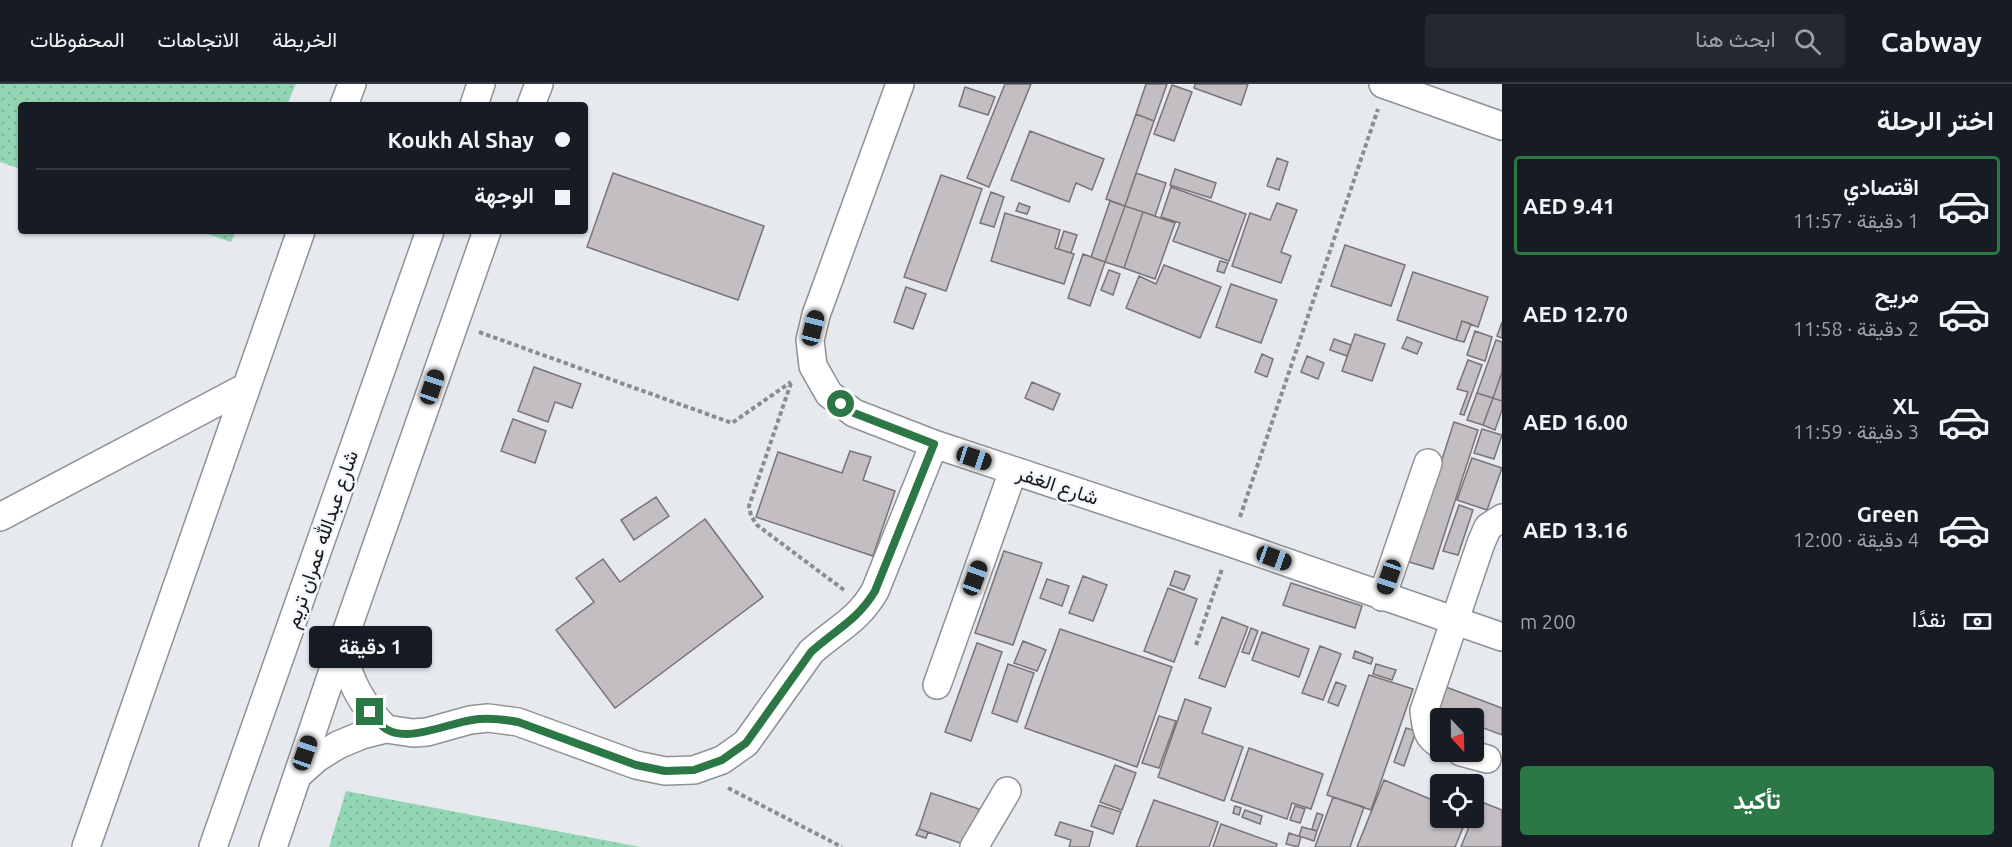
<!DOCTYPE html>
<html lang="ar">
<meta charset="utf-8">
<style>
body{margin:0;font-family:Ubuntu,Vazirmatn,sans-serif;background:#242831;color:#f1f3f6;direction:rtl;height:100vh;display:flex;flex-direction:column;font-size:22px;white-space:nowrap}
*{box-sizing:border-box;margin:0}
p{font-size:20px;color:#9ea1a6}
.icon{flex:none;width:33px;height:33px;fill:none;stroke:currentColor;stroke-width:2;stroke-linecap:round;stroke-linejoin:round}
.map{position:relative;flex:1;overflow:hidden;direction:ltr}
.side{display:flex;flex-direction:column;background:#171b24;width:510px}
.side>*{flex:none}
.guide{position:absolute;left:18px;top:18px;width:570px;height:132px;border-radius:6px;box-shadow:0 2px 4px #0004;direction:rtl;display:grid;align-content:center;height:132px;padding:0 18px;background:#171b24}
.needle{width:39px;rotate:158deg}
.fabs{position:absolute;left:1430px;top:624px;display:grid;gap:12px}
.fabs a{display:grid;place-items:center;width:54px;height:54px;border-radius:6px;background:#171b24;box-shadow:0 2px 4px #0004;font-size:30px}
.end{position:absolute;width:27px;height:27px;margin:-14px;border:8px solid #2b7745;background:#fff;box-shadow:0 0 0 3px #fff}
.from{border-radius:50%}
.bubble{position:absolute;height:42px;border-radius:6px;background:#171b24;box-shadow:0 2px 4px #0004;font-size:20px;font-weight:700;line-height:42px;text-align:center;direction:rtl}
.car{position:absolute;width:18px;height:36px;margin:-18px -9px;border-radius:8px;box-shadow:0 0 4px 2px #0007;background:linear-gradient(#222 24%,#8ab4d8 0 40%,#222 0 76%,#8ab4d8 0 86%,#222 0)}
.guide b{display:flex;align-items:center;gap:21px;height:57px;font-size:22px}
.guide b+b{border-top:2px solid #363941}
.guide i{width:15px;height:15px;background:#f1f3f6}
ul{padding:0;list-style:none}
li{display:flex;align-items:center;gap:18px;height:99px;margin:0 12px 9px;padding:0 6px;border:3px solid transparent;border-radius:6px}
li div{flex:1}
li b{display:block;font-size:22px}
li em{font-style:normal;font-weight:700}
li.current{border-color:#2b7745}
li>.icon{width:54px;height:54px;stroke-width:1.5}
h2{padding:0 18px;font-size:27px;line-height:72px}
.pay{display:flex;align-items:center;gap:15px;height:66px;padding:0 18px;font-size:22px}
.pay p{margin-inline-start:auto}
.action{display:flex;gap:12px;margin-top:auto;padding:12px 18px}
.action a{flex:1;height:69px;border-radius:6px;background:#2b7745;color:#fff;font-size:24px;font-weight:700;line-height:69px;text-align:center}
header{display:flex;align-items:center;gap:36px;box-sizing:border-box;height:84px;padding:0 30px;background:#171b24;border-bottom:2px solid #363941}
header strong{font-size:28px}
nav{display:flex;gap:33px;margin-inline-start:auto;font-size:21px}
.search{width:420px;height:54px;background:#242831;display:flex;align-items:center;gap:15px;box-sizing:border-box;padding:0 21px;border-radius:6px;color:#9ea1a6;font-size:22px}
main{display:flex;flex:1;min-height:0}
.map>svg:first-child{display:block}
.grass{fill:url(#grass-dots)}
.building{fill:#c3bec2;stroke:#787478;stroke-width:1.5}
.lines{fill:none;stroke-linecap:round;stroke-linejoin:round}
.minor-casing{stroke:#8e9196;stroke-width:30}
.path{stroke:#8a8c90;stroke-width:4;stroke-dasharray:4.5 3;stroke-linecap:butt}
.minor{stroke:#fff;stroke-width:27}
.route{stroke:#2b7745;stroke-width:8}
.labels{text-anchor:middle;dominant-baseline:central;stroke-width:5;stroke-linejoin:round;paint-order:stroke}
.street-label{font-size:20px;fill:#18191b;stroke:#f3f6fb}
</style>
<header>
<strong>Cabway</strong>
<div class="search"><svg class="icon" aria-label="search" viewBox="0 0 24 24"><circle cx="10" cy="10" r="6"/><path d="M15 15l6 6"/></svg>ابحث هنا</div>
<nav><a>الخريطة</a><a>الاتجاهات</a><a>المحفوظات</a></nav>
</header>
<main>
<section class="side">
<h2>اختر الرحلة</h2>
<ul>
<li class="current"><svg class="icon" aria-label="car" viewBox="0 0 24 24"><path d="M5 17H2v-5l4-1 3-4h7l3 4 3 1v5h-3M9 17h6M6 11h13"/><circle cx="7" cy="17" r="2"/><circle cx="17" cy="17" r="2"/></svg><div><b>اقتصادي</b><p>1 دقيقة · 11:57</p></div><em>AED 9.41</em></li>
<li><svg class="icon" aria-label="car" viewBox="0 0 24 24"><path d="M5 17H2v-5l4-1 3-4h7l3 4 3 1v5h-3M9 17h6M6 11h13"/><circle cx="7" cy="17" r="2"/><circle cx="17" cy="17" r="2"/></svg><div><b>مريح</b><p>2 دقيقة · 11:58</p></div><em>AED 12.70</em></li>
<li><svg class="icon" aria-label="car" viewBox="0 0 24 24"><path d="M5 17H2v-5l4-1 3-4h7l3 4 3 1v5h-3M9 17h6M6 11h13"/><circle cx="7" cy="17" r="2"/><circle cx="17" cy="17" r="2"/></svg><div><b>XL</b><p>3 دقيقة · 11:59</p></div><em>AED 16.00</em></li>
<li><svg class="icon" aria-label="car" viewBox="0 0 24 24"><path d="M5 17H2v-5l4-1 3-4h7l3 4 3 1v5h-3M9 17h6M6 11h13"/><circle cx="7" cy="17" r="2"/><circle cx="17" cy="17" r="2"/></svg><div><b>Green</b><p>4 دقيقة · 12:00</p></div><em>AED 13.16</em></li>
</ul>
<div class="pay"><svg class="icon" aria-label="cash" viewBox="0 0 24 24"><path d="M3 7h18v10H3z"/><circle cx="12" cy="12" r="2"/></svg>نقدًا<p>200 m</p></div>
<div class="action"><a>تأكيد</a></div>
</section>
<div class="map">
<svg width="1502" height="763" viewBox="0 0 1502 763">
<defs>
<pattern id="grass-dots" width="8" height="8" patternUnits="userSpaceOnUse" patternTransform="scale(1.5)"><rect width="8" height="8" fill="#92d6b3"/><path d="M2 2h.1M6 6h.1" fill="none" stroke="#7db799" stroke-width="1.8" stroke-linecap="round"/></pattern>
</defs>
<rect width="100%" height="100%" fill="#e6e9ee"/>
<path class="grass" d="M0,0H296L287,21H21V85L0,78Z
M199,147H236L231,158Z
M346,707L640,763H329Z"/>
<path class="building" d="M1005,0H1031L989,103L967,94Z
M1146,0H1167L1154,37L1136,30Z
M1195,0H1248L1241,21L1194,4Z
M1172,1L1192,8L1174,57L1154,50Z
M965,3L995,13L988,31L959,22Z
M1136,30L1154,37L1125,122L1106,115Z
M1030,47L1104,75L1092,106L1076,99L1069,118L1011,96Z
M1277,74L1288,78L1279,106L1267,102Z
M1175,85L1216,99L1211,114L1170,101Z
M613,89L764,142L738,216L587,163Z
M1136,89L1166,99L1155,132L1125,122Z
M941,91L982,105L946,207L904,193Z
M1171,103L1246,130L1229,177L1173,157L1180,139L1161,133Z
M991,108L1004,113L994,143L980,139Z
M1110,117L1125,122L1105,178L1091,173Z
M1019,119L1030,123L1027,130L1016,127Z
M1277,119L1297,126L1281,168L1291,172L1281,199L1232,182L1250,129L1270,136Z
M1125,122L1143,128L1124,184L1105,178Z
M1143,128L1175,139L1155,195L1124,184Z
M1005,129L1060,146L1055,164L1074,170L1064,200L991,177Z
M1064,147L1077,151L1071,169L1058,165Z
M1345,161L1405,181L1391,222L1331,202Z
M1083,170L1105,178L1090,222L1068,214Z
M1220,177L1228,179L1224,189L1217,187Z
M1164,181L1221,203L1200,254L1126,224L1139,192L1156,200Z
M1109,186L1120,190L1113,211L1101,206Z
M1413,188L1488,213L1478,243L1462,237L1456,256L1397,236Z
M1231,200L1277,216L1261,259L1216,243Z
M906,203L926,210L913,245L894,238Z
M1462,237L1471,240L1464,258L1456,256Z
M1502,238V254L1497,252Z
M1475,247L1492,253L1485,277L1467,271Z
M1355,250L1385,260L1372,297L1342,287Z
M1407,253L1422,259L1417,270L1402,264Z
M1334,255L1351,261L1347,272L1330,266Z
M1496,256L1502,258V288L1493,314L1477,309Z
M1262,270L1273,275L1267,293L1255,288Z
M1307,272L1324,279L1318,295L1301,288Z
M1468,276L1482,281L1464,331L1460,330L1468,308L1457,305Z
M534,283L581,300L572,324L555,318L548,338L518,327Z
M1502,288V317L1493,314Z
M1032,298L1060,310L1053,326L1025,314Z
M1477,309L1493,314L1483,341L1467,336Z
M1493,314L1502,317V326L1495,346L1483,341Z
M513,335L546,347L535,379L501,367Z
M1454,338L1478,346L1433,485L1409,478Z
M1482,345L1502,351L1494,375L1474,369Z
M850,367L871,373L863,396L895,407L873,472L756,433L778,368L842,389Z
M1472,374L1502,384L1487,426L1457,416Z
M656,413L669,432L634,456L621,436Z
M1459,421L1473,426L1458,471L1443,467Z
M705,435L763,513L615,624L556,546L594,518L576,494L603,475L620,498Z
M1004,467L1042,479L1013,561L975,549Z
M1175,487L1190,492L1184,506L1170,501Z
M1083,492L1107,501L1093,537L1069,529Z
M1047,495L1069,502L1062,522L1040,514Z
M1291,499L1362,522L1355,544L1283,521Z
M1168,504L1197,515L1174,578L1144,567Z
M1222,533L1248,543L1225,603L1199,594Z
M1251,544L1258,547L1249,570L1242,568Z
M1060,545L1172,583L1137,683L1025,644Z
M1262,548L1309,565L1299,593L1252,576Z
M1023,557L1046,566L1037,587L1014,579Z
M977,559L1002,568L971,657L945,648Z
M1320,562L1341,570L1323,616L1302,609Z
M1355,567L1373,574L1371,580L1353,574Z
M1008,580L1034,589L1017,638L992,629Z
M1376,580L1396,586L1392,596L1373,590Z
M1369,591L1413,605L1371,726L1327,711Z
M1336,598L1346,602L1338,622L1328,618Z
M1446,603L1502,624V651L1473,640V634H1459L1437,626Z
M1185,615L1211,624L1202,649L1243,663L1224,717L1158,693Z
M1159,632L1176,637L1159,684L1142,679Z
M1406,644L1416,647L1404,682L1394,678Z
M1249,664L1323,690L1311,725L1292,719L1287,735L1231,716Z
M1115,681L1136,689L1122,726L1100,718Z
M1384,696L1440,719V734H1467L1455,763H1357Z
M931,709L979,725L966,761L919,745Z
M1333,713L1364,723L1350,763H1315Z
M1154,716L1218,738L1209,763H1136Z
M1479,717L1502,726V763H1461Z
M1099,721L1121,728L1113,750L1091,742Z
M1235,722L1241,724L1239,731L1233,729Z
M1295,722L1305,725L1300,739L1290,736Z
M1245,726L1262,732L1260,740L1242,733Z
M1317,729L1323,731L1317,747L1312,745Z
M1060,738L1093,748L1089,763H1069L1071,756L1055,751Z
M1221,740L1277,760L1276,763H1213Z
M1302,743L1317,747L1314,757L1299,752Z
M919,745L928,748L926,754L916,751Z
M1289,749L1301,753L1298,763L1286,760Z"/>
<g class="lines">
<g class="minor-casing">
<path id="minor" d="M900,0L816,231L810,256L813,282L829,310L854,329L934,360L1231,459L1502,553
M1383,0L1502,42
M344,21L352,0
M474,21L481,0
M531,21L539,0
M0,433L246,303
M1382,513L1428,379
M341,563C350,598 361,620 386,645
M937,601L1013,387
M1440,660C1426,653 1426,642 1424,627L1481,459L1488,443L1502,434
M1461,668L1487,675
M298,691L317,674L338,661L362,651L386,645L413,649L427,648L470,636L488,634L518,638L636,681L665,687L694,686L722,676L746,659L811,568C836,545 857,538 875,507L934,360
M86,763L301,147
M213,763L430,147
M273,763L341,563L487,147
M974,763L1007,707"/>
</g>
<path class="path" d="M479,248L732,339L791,298
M791,299L749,422L751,432L757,441L844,506
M1240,433L1378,25
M1196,561L1222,485
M728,704L842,763"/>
<use href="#minor" class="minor"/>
</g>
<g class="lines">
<path class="route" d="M370,628C374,633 380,641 386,645C408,659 449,639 472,636C487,633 502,635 518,638L636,681L665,687L694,686L722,676L746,659L811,568C836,545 857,537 875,507L934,360L854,329L841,320"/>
</g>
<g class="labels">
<g class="street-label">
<text transform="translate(1058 401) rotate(18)">شارع الغفر</text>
<text transform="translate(321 455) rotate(-71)">شارع عبدالله عمران تريم</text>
</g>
</g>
</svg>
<div class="fabs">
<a><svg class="needle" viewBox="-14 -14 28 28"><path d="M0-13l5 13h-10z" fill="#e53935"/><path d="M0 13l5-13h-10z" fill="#9ea1a6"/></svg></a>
<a><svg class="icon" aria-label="locate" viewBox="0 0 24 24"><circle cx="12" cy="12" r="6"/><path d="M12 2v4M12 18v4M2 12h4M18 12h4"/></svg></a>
</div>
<i class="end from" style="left:841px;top:320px"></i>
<i class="end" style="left:370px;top:628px"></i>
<div class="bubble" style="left:309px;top:542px;width:123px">1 دقيقة</div>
<i class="car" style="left:813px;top:244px;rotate:14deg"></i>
<i class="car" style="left:432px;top:303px;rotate:19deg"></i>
<i class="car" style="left:974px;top:374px;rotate:108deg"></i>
<i class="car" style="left:1274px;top:474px;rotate:110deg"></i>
<i class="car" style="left:1389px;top:493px;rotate:199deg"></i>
<i class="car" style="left:975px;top:494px;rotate:20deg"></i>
<i class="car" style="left:305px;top:669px;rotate:19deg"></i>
<div class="guide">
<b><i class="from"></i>Koukh Al Shay</b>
<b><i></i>الوجهة</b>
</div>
</div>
</main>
